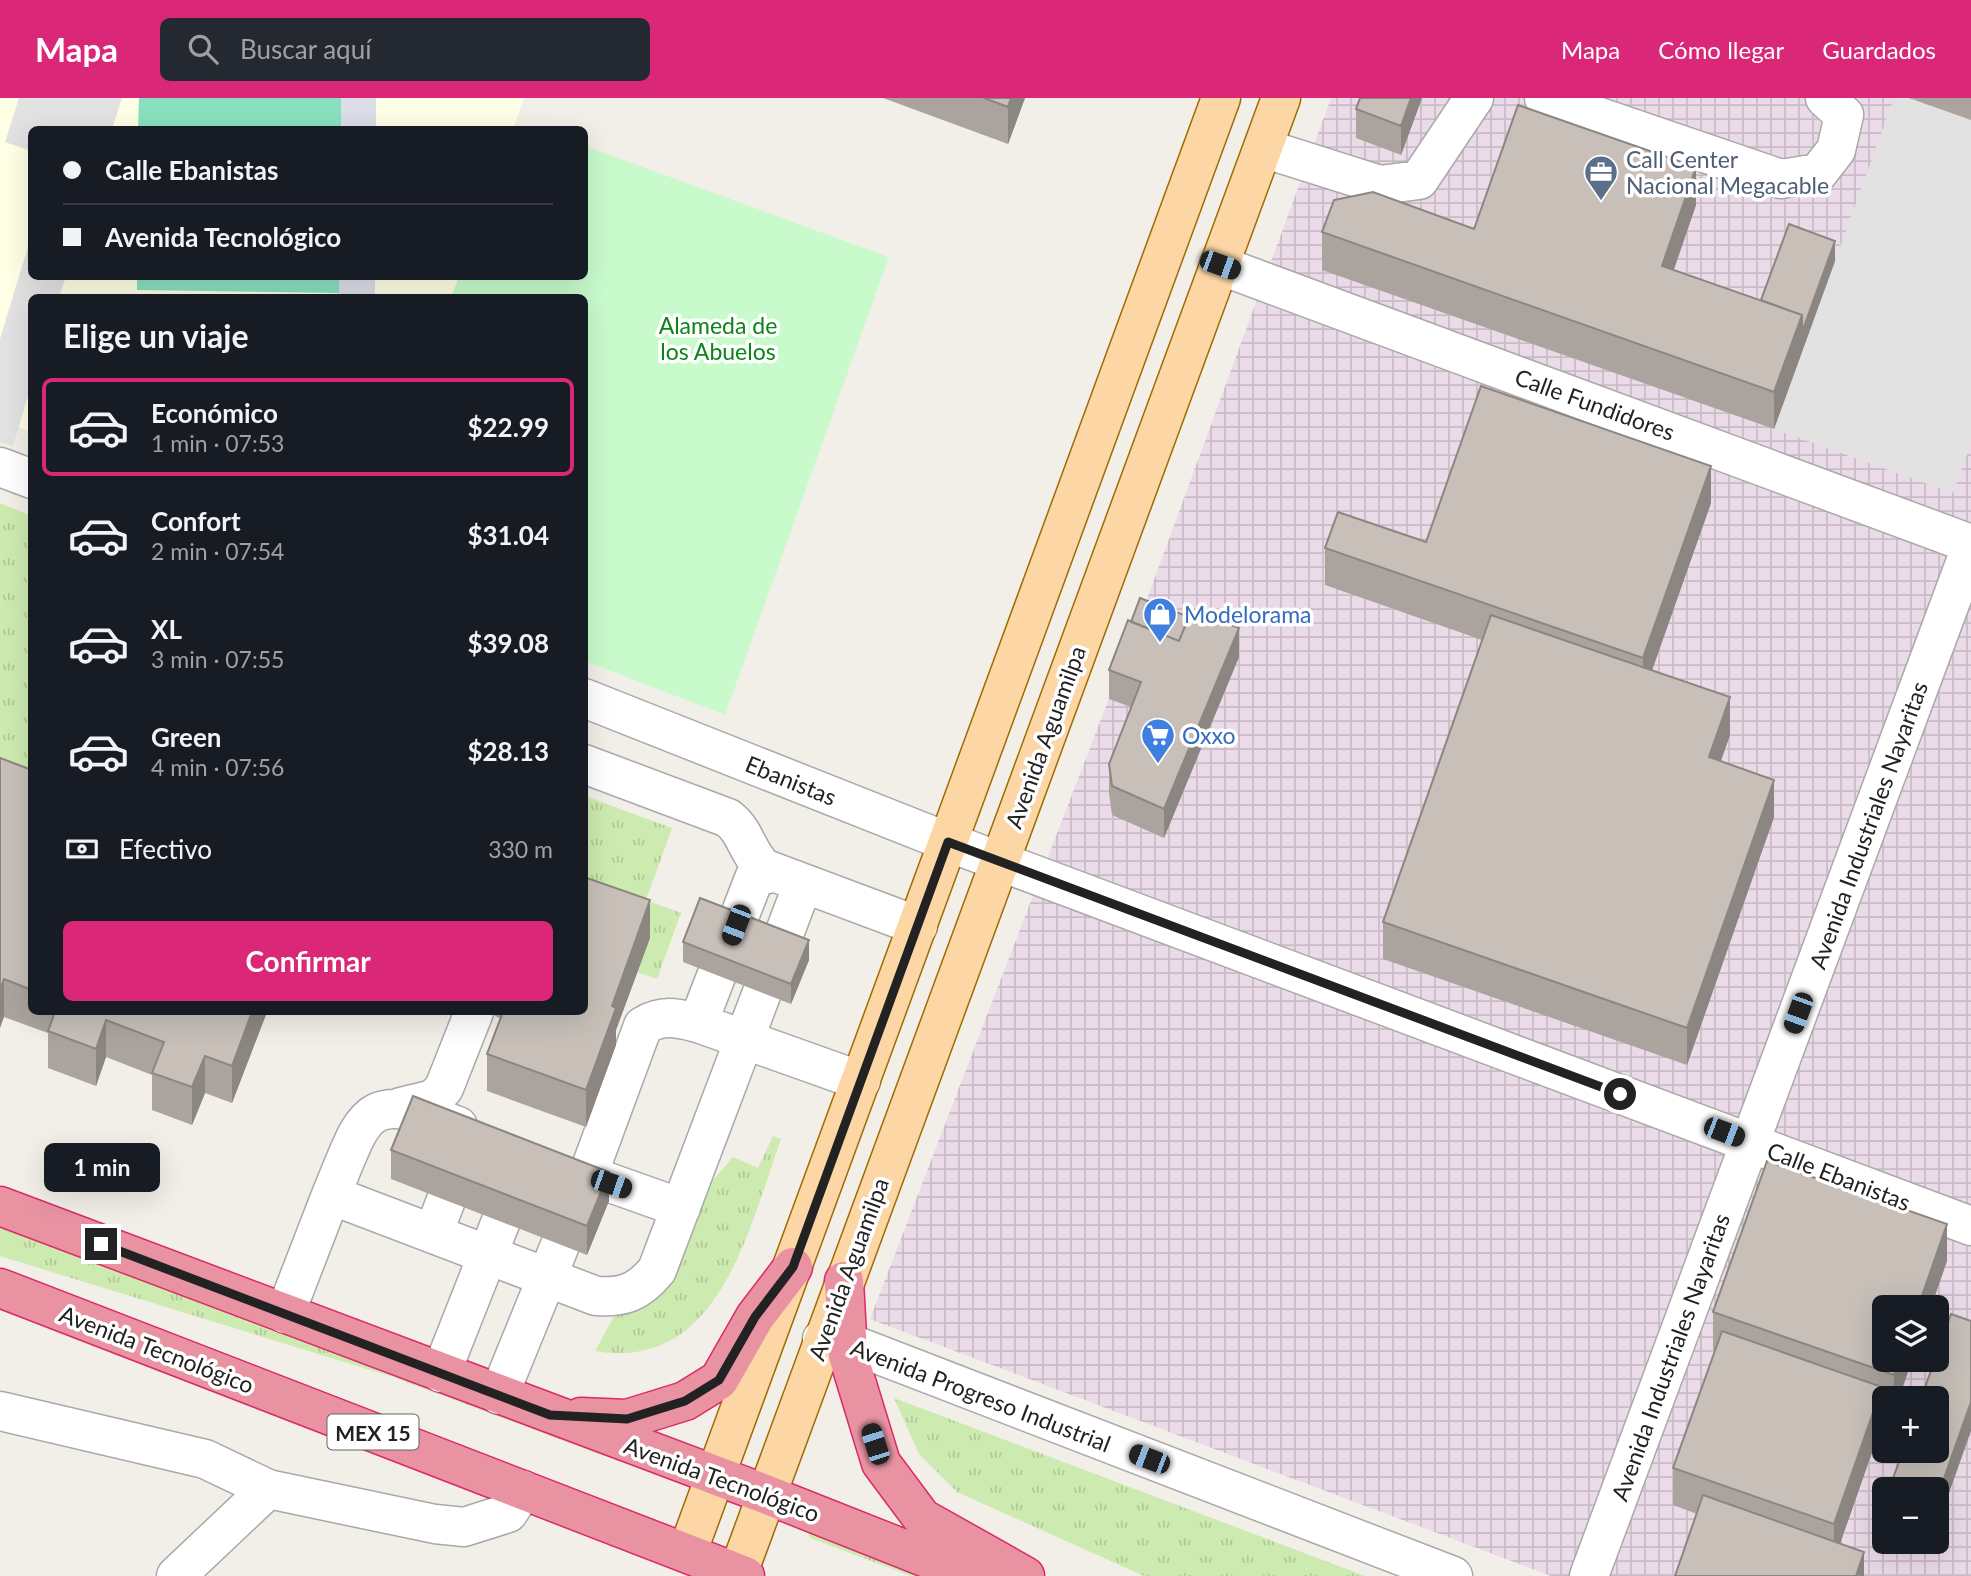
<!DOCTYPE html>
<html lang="es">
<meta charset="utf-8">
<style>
body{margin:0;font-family:Lato,sans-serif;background:#242831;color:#f1f3f6;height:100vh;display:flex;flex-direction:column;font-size:26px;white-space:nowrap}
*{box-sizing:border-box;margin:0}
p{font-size:23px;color:#9ea1a6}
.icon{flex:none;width:38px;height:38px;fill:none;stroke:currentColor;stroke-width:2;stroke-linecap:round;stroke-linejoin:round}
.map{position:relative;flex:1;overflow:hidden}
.sheet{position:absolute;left:28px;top:196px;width:560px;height:721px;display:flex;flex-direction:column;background:#171b24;border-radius:10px;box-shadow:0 7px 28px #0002}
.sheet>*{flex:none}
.guide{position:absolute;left:28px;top:28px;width:560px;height:154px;border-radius:10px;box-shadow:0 7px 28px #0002;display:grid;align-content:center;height:154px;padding:0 35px;background:#171b24}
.controls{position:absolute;left:1872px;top:1197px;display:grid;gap:14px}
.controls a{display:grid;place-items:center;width:77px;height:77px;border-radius:10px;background:#171b24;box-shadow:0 7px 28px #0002;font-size:35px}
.end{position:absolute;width:32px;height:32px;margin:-16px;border:9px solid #222;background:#fff;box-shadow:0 0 0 4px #fff}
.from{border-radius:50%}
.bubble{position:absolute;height:49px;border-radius:10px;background:#171b24;box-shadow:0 7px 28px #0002;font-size:23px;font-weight:700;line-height:49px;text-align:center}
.car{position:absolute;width:21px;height:42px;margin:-21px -10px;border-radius:9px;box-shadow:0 0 5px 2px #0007;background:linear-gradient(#222 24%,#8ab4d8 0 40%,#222 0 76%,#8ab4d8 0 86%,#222 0)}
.guide b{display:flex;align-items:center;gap:24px;height:66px;font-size:26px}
.guide b+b{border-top:2px solid #363941}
.guide i{width:18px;height:18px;background:#f1f3f6}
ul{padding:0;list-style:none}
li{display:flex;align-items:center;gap:21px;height:98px;margin:0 14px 10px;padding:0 21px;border:4px solid transparent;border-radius:10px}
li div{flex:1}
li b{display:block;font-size:26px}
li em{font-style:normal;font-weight:700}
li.current{border-color:#db2777}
li>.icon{width:63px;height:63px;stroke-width:1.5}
h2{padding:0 35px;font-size:32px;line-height:84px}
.pay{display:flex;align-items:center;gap:18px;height:77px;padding:0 35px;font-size:26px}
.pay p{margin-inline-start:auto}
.primary-button{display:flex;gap:14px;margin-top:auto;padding:14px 35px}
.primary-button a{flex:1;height:80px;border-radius:10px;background:#db2777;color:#fff;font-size:28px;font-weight:700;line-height:80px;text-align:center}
header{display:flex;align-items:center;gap:42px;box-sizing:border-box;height:98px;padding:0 35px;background:#db2777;color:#fff}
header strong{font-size:33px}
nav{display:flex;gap:38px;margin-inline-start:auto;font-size:24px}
.search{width:490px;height:63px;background:#242831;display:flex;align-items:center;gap:18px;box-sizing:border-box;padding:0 24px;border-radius:10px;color:#9ea1a6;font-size:26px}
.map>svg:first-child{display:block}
.industrial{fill:url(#industrial-grid);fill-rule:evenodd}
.education{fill:#ffffe5}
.grass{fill:url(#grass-tufts)}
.park{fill:#c8facc}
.pitch{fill:#88e0be}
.parking{fill:#e2e2e2}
.plaza{fill:#dddde8}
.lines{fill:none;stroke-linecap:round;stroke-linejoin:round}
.minor-casing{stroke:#a9a9a9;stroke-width:41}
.major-casing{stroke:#a06b00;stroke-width:41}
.highway-casing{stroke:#dc2a67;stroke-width:41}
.minor{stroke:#fff;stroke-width:38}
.major{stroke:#fcd6a4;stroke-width:38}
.highway{stroke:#e892a2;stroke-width:38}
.wall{fill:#aba49e}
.shaded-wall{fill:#8b8681}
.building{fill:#c7bfb8;stroke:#8b8681;stroke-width:2}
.route{stroke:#222;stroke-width:9}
.labels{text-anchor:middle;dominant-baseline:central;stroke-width:7;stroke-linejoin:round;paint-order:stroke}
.shield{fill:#fff;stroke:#646464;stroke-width:2}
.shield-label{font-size:21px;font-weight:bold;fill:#222}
.service-label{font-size:23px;fill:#4e5e75;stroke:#fff;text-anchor:start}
.park-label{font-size:23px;fill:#0c8416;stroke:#fff}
.street-label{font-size:23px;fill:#222;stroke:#fff}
.shop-label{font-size:23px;fill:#366cbe;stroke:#fff;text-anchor:start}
</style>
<header>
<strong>Mapa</strong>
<div class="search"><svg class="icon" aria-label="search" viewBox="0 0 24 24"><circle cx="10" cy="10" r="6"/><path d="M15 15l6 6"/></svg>Buscar aquí</div>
<nav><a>Mapa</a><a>Cómo llegar</a><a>Guardados</a></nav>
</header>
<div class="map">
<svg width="1971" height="1478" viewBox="0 0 1971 1478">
<defs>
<pattern id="industrial-grid" width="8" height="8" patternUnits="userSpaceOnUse" patternTransform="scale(1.75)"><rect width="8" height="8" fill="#ebdbe8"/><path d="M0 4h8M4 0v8" fill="none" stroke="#c9bcc7"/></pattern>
<pattern id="grass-tufts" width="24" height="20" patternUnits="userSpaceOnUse" patternTransform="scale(1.75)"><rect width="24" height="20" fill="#cdebb0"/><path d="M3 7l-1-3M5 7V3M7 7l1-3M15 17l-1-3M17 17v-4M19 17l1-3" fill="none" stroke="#b0c997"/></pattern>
</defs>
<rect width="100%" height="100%" fill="#f2efe9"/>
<path class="industrial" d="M1331,0H1971V1478H1551L870,1221L1140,520ZM1885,1209H1937V1262H1885ZM1885,1300H1937V1353H1885ZM1885,1391H1937V1444H1885Z"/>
<path class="education" d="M0,0H524L513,31L32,32V178L459,179L451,200H32L31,334L18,329L0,344Z"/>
<path class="grass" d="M0,405L31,418V675L0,663Z
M585,698L672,730L646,802L681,815L657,881L637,874L585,816Z
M773,1038L781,1041C749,1130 719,1275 595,1253L613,1220L636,1210L708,1088L733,1059L758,1070Z
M0,1130L609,1350L607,1359L393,1279L0,1158Z
M894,1300L1365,1478H1144L957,1394L919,1356Z
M806,1430L939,1478H911L810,1440Z"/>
<path class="park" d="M585,48L889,159L725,617L585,563L584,200L451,199L459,179L584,178Z"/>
<path class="pitch" d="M139,0H341V31L138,32Z
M137,179H339V195L137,192Z"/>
<path class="parking" d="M19,0H122L112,31L32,32L31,53L5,44Z
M1894,0H1908L1971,22V346L1953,395L1774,331Z
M31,139L32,178L66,179L59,199L32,200L31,288L13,348L0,344V241Z"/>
<path class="plaza" d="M341,0H376V31H341Z
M339,179H375V199H335L339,195Z"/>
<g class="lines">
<g class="minor-casing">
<path id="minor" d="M1544,0L1781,81L1818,75L1836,52L1844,17L1825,0
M1263,50L1380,87L1419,82L1474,0
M1219,167L1971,446
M0,369L32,381
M584,600L948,744L1971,1128
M584,666L728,720C746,734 746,752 763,770L918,828
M774,775L755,778L698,925L861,983
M401,1009L434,1001L444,990L474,914
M331,1097C366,1014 363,991 458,1028
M681,1110L588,1077L643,928C663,916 677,920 698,925
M433,1136L465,1053
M285,1216L331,1097L596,1198C624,1200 639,1194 657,1172L803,786
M822,1241L846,1244L1453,1478
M441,1275L520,1075
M499,1297L580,1098
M0,1313L205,1361L268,1391L435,1426L464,1429L508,1415L523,1392
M176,1478L268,1391
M1589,1478L1971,449"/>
</g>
<g class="major-casing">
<path id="major" d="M687,1455L1221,0
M738,1475L1281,0"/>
</g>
<g class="highway-casing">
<path id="highway" d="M0,1108L765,1396L972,1478
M844,1183L848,1257L881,1365L922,1420L1025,1478
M0,1190L745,1478
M581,1319L627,1321L685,1303L719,1282L755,1219L793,1169"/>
</g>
<use href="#minor" class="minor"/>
<use href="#major" class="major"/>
<use href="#highway" class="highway"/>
</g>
<path class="wall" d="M883,0H1025L1008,46Z
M1422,0L1401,57L1356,40V11Z
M1909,0H1971V22Z
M1696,107L1674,172L1761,202L1835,163L1774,331L1322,172V134L1474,131Z
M1711,405L1652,572L1730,637L1721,663L1774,719L1687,967L1383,861V824L1482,542L1325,487V450L1426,444Z
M1239,559L1164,740L1112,717L1109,695V666L1131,609L1109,601V572Z
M0,660L32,672V914H267L232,1005L205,995L192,1027L152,1012V977L106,959L96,988L48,970V935L4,919Z
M650,840L616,932V947L586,1029L487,993V956L500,920L495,918V914H584Z
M683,844L809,862L791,906L683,864Z
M391,1052L609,1103L587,1157L391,1081Z
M1947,1163L1931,1209H1885V1262H1912L1899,1300H1885V1311H1882V1326L1840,1445L1864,1478L1673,1407V1370L1715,1252H1713V1214Z
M1885,1404V1437H1883V1408Z
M1904,1444H1932L1929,1453Z"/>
<path class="shaded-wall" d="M1011,0H1025L1008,46V9Z
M1411,0H1422L1401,57V28Z
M1696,69V107L1662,205V168Z
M1835,143V163L1774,331V294L1802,217Z
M1711,368V405L1643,598V560Z
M1239,530V559L1164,740V711Z
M1730,599V637L1709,696V659Z
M1774,682V719L1687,967V930Z
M650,802V840L616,932V947L586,1029V992L612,908Z
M809,842V862L791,906V886Z
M4,881V919L0,930V893Z
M252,914H267L232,1005V968Z
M106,922V959L96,988V951Z
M205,958V995L192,1027V989Z
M609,1074V1103L587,1157V1128Z
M1947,1126V1163L1931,1209H1918Z
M1899,1262H1912L1899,1300H1894V1277Z
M1882,1289V1326L1834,1463V1426Z
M1971,1304V1333L1937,1429V1400Z
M1864,1454V1478H1856Z"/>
<path class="building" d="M984,0H1011L1008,9Z
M1360,0H1411L1401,28L1356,11Z
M1518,7L1696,69L1662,168L1802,217L1774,294L1322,134L1334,102L1373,94L1474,131Z
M1789,126L1835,143L1802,234V217L1761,202Z
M1481,288L1711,368L1643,560L1325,450L1338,414L1426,444Z
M1140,500L1189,519L1179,543L1131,524Z
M1192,511L1239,530L1164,711L1112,688L1109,666L1141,584L1109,572L1128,522L1179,543Z
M1491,517L1730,599L1709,659L1774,682L1687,930L1383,824Z
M0,660L32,672V892L4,881L0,893Z
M584,779L650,802L612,908L616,910L586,992L487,956L503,914H584Z
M700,800L809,842L791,886L683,844Z
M55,914H252L232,968L205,958L192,989L152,975L164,944L106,922L96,951L48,933Z
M413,998L609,1074L587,1128L391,1052Z
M1767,1063L1947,1126L1918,1209H1885V1262H1899L1894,1277L1713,1214Z
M1951,1216L1971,1223V1304L1937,1400V1391H1889L1903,1353H1937V1300H1921L1935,1262H1937V1254Z
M1722,1233L1882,1289L1834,1426L1673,1370Z
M1703,1397L1864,1454L1856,1478H1675Z"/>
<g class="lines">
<path class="route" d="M101,1146L550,1317L627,1321L685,1303L719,1282L755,1219L793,1169L948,744L1620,996"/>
</g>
<defs>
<g id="office-pin" transform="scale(1.75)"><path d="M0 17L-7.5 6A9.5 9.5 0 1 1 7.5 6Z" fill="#5c6f8a" stroke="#fff"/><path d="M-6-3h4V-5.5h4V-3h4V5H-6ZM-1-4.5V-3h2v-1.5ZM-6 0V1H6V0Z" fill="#fff"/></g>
<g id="shop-pin" transform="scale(1.75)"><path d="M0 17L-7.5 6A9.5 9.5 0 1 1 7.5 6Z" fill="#3f7fe0" stroke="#fff"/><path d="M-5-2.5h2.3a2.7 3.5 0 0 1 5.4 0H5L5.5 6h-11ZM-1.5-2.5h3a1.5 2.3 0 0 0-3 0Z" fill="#fff"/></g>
<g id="supermarket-pin" transform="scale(1.75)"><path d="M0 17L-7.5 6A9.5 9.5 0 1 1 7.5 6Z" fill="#3f7fe0" stroke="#fff"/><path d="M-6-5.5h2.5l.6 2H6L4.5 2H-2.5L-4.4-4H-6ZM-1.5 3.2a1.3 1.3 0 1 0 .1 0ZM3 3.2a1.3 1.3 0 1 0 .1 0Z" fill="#fff"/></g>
</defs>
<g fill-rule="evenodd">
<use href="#office-pin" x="1601" y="74"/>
<use href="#shop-pin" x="1160" y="516"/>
<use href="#supermarket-pin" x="1158" y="637"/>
</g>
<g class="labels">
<rect class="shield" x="327.5" y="1316.5" width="91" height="35" rx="5"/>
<g class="shield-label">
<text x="373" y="1334">MEX 15</text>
</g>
<g class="service-label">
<text x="1626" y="61">Call Center<tspan x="1626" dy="26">Nacional Megacable</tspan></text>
</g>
<g class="park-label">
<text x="718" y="227">Alameda de<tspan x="718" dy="26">los Abuelos</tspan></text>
</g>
<g class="street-label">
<text transform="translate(1595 306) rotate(20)">Calle Fundidores</text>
<text transform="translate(1045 639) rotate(-70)">Avenida Aguamilpa</text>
<text transform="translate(791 682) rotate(22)">Ebanistas</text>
<text transform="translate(1868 727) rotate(-70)">Avenida Industriales Nayaritas</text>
<text transform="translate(1839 1078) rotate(21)">Calle Ebanistas</text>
<text transform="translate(848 1171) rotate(-70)">Avenida Aguamilpa</text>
<text transform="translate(157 1251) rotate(21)">Avenida Tecnológico</text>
<text transform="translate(1670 1259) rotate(-70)">Avenida Industriales Nayaritas</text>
<text transform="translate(981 1297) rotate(21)">Avenida Progreso Industrial</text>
<text transform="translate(722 1381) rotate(20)">Avenida Tecnológico</text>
</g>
<g class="shop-label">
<text x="1184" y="516">Modelorama</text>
<text x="1182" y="637">Oxxo</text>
</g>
</g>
</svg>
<div class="controls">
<a><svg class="icon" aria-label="layers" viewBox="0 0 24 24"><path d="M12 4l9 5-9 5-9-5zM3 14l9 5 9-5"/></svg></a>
<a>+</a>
<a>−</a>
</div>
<i class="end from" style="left:1620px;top:996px"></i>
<i class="end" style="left:101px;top:1146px"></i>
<div class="bubble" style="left:44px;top:1045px;width:116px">1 min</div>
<i class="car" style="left:1220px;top:167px;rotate:110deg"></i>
<i class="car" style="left:736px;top:827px;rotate:201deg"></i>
<i class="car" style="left:1798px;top:915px;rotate:200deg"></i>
<i class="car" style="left:1724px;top:1034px;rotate:111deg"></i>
<i class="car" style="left:611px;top:1086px;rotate:109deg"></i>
<i class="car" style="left:875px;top:1346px;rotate:342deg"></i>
<i class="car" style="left:1149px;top:1361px;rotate:291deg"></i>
<div class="guide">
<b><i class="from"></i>Calle Ebanistas</b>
<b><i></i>Avenida Tecnológico</b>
</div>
<section class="sheet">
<h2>Elige un viaje</h2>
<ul>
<li class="current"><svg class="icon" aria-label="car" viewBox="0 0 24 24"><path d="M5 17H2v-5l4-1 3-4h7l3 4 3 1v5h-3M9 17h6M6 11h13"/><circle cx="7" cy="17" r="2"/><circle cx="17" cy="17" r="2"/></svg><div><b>Económico</b><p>1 min · 07:53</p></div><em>$22.99</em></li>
<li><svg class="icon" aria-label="car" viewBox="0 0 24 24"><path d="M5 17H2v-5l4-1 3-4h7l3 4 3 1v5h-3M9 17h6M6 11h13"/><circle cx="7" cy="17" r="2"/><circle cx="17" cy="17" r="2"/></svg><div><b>Confort</b><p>2 min · 07:54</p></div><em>$31.04</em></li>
<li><svg class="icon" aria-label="car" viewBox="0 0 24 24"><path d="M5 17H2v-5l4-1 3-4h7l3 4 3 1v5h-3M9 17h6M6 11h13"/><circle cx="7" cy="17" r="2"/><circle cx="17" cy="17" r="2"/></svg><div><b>XL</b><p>3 min · 07:55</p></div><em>$39.08</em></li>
<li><svg class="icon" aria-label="car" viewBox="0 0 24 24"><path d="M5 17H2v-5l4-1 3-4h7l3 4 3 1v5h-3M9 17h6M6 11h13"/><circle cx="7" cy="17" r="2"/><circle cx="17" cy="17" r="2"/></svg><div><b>Green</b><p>4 min · 07:56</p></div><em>$28.13</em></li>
</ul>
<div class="pay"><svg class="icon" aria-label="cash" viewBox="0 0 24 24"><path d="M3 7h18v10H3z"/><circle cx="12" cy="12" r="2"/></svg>Efectivo<p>330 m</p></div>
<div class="primary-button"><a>Confirmar</a></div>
</section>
</div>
